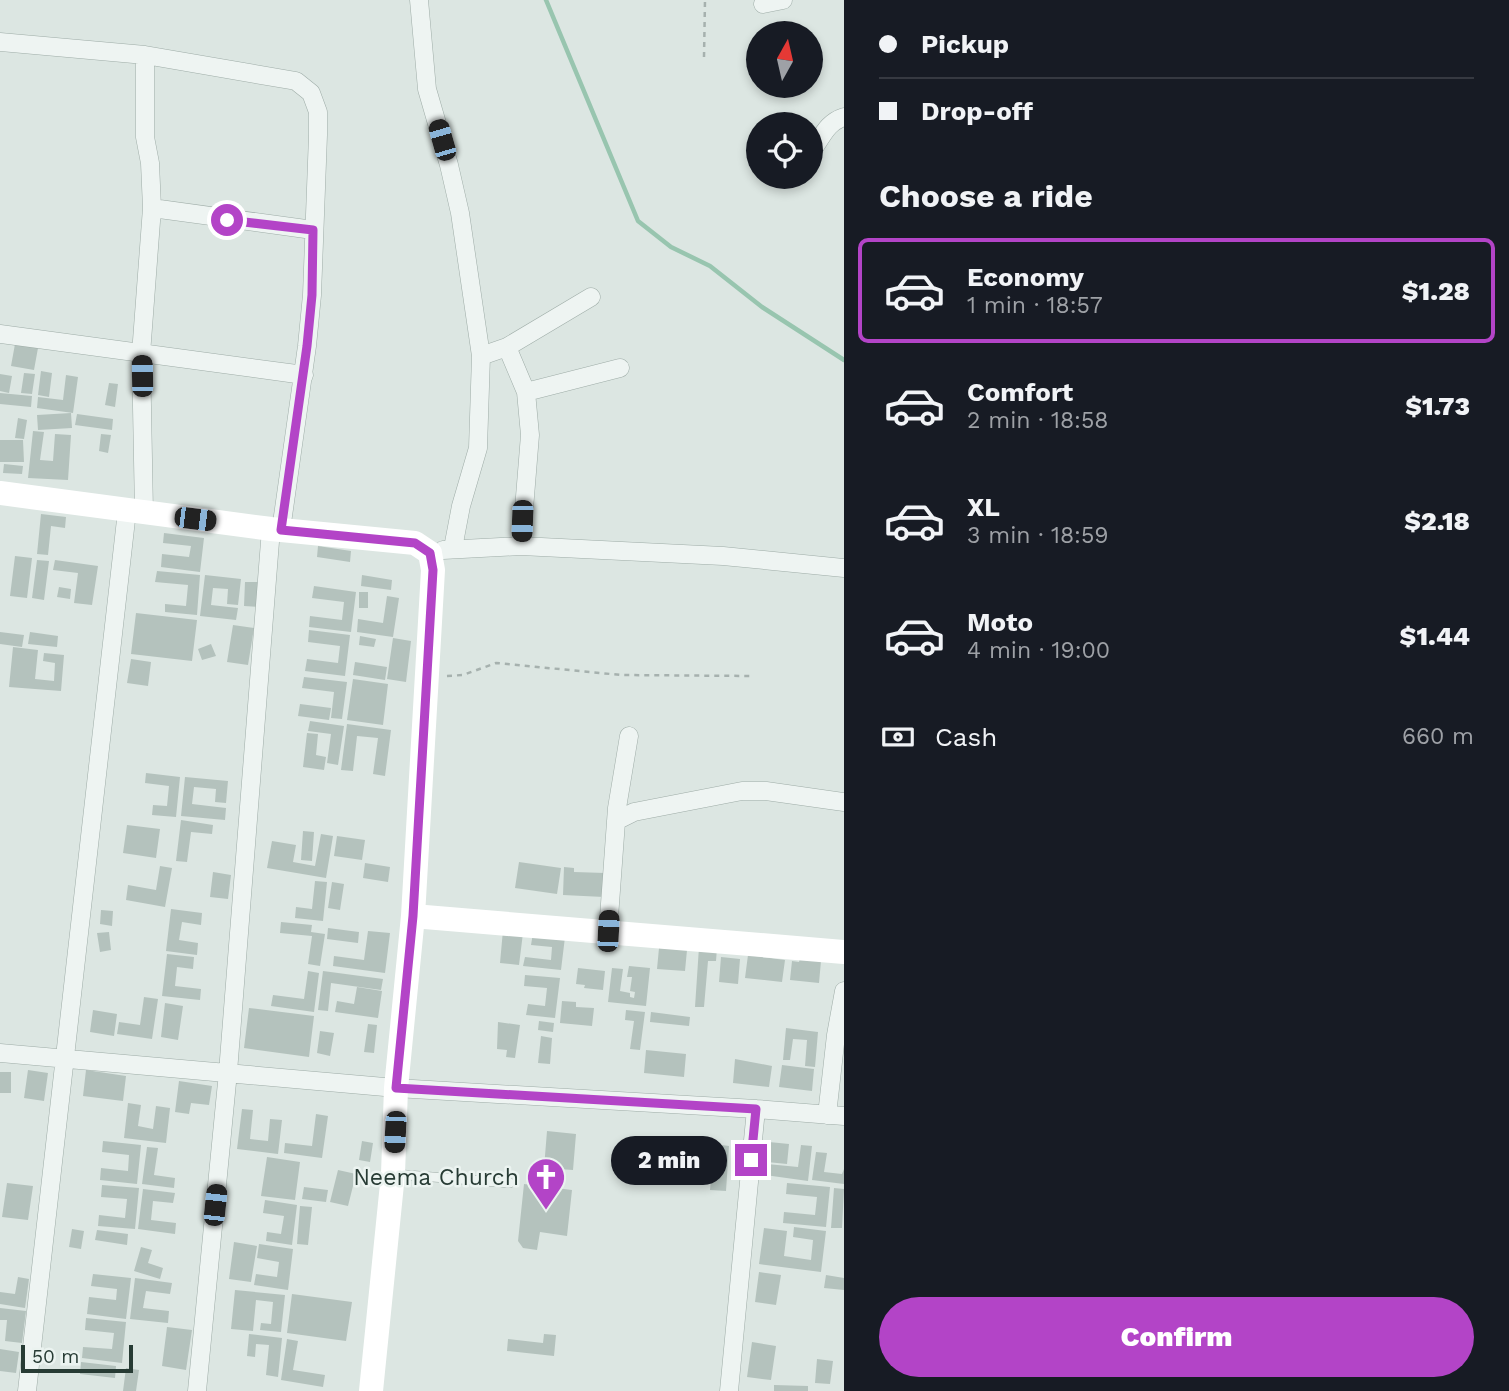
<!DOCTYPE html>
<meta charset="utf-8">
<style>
body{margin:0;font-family:"Work Sans",sans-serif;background:#242831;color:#f1f3f6;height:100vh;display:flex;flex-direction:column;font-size:26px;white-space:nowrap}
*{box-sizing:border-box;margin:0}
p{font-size:23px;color:#9ea1a6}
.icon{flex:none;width:38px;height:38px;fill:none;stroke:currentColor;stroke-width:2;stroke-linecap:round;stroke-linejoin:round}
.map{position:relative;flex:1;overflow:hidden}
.side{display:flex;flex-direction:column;background:#171b24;width:665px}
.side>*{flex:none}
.banner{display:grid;align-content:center;height:154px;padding:0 35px;background:#171b24}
.needle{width:46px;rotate:8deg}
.tools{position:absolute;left:746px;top:21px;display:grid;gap:14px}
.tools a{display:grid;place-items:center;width:77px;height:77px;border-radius:50%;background:#171b24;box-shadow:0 4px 10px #0003;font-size:35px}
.scale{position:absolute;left:21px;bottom:18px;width:112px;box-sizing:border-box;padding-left:7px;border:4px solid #273b34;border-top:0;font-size:19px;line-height:24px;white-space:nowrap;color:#273b34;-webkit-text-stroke:5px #ebf3f0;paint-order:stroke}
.end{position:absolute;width:32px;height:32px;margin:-16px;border:9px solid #b344c7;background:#fff;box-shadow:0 0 0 4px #fff}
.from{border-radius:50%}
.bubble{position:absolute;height:49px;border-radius:24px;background:#171b24;box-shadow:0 4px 10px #0003;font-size:23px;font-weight:800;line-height:49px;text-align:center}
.car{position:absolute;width:21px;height:42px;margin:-21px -10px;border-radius:9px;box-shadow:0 0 5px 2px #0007;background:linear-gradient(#222 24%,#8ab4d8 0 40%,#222 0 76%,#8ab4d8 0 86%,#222 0)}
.banner b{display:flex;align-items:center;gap:24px;height:66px;font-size:26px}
.banner b+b{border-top:2px solid #363941}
.banner i{width:18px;height:18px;background:#f1f3f6}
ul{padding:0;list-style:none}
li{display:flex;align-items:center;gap:21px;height:105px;margin:0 14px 10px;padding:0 21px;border:4px solid transparent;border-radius:10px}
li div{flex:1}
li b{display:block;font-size:26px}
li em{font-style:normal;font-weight:800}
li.selected{border-color:#b344c7}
li>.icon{width:63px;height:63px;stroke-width:1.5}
h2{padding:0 35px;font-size:32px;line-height:84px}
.pay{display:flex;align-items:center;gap:18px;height:77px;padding:0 35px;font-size:26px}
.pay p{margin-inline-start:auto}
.button{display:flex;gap:14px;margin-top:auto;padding:14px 35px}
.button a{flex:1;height:80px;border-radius:42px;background:#b344c7;color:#fff;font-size:28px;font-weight:800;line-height:80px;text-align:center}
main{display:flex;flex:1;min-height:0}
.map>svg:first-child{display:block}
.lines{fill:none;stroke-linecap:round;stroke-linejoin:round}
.stream{stroke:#98c5af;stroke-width:4.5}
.building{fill:#b4c2bd}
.lane-casing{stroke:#9eaca7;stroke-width:10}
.street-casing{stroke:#9eaca7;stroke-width:19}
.path{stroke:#a6b1ae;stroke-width:2.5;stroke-dasharray:5 5;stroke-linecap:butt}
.lane{stroke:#eef4f2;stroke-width:9}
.street{stroke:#eef4f2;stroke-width:18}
.secondary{stroke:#fff;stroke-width:24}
.route{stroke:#b344c7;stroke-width:9}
.labels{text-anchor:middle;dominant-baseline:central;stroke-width:5;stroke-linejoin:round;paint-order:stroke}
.poi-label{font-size:23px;fill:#273b34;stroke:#ebf3f0;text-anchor:end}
</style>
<main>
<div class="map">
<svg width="844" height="1391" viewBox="0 0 844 1391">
<rect width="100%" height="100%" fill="#dce6e2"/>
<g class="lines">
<path class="stream" d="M546,0L638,221L671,247L710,266L762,307L844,360"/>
</g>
<path class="building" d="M15,344L38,348L34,370L11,366Z
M41,371L52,373L49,397L38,395Z
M24,373L35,374L32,394L21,393Z
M0,374L12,376L9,393L0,391Z
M66,375L78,377L73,413L37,408L38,397L63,400Z
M109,383L118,384L115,407L105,405Z
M0,393L32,396L31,407L0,404Z
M71,413L72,428L38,430L37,415Z
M77,414L113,419L112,430L75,425Z
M18,418L27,420L24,439L15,438Z
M33,431L44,432L40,460L53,461L55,434L71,435L68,480L28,478Z
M101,434L111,435L108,453L99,451Z
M0,440H23L24,462H0Z
M4,464L23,466L22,474L3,473Z
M41,514L66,517L65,528L51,526L48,555L37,554Z
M164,533L204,538L200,572L161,567L162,554L189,557L191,546L163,543Z
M318,546L351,551L350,562L317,557Z
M15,556L32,558L27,598L10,596Z
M37,560L49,561L44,600L32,598Z
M55,560L98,566L92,605L74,603L78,573L53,570Z
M157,571L200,575L197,615L165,612V604L186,606L188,585L155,582Z
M205,575L241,579L238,605L227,604L228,589L213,588L211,605L238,608L236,620L200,616Z
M362,575L392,580L391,590L361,586Z
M245,582H260L258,607L244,606Z
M314,586L356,592L351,632L309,627L310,616L342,620L344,602L312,598Z
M59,587L71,589L70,599L57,597Z
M359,592H368V608H359Z
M387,596L399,598L393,637L357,632L358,619L383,623Z
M136,613L197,620L192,661L131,654Z
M233,625L254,628L248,665L227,662Z
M309,630L350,635L345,676L305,671L307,659L338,663L340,646L308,642Z
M0,632L24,635L22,647L0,644Z
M30,632L58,636L57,647L28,644Z
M360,636L376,639L374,647L359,645Z
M393,638L411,641L406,682L387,679Z
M211,644L216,656L202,660L198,649Z
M13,647L38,650L35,679L54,681L55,663L43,661L44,653L64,655L61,691L9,687Z
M131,659L151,662L148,686L127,683Z
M355,662L387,667L385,680L353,675Z
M304,677L347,682L342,719L331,718L334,692L302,688Z
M353,679L388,684L383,725L347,720Z
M300,704L331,708L329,720L298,716Z
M310,721L344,726L338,765L327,763L331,734L308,731Z
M347,724L391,730L385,776L373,774L378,738L357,736L353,771L341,770Z
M307,733L318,734L316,755L326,757L324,770L303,767Z
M146,773L180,777L176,817L152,815L153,805L167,806L169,786L145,783Z
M185,777L228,781L226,803L215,802L216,789L194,787L192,804L226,808L225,820L181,816Z
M181,820L213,825L212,834L191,832L187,862L176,861Z
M127,825L160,829L156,858L123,853Z
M303,831L314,832L312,861L301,860Z
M321,834L333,836L326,878L267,868L272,841L296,845L293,862L315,866Z
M337,836L365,840L362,860L334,856Z
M519,862L561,868L557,894L515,888Z
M365,863L390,867L388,882L363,878Z
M160,866L172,868L165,907L126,900L128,885L156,890Z
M564,867L574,868V872L605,873L604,897L563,895Z
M213,872L231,875L228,899L210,897Z
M315,881L327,882L323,921L295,918L296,907L312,909Z
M332,882L344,884L340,910L328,908Z
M171,909L202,913L201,925L182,922L179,940L198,943L197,955L166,951Z
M101,910L113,911L112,926L100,924Z
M281,922L312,925L311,932L325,934L320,966L308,964L312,936L280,933Z
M328,928L359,932L358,943L327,939Z
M503,930L523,933L519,965L500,963Z
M368,931L390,933L385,973L333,966L334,956L364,960Z
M109,932L111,950L100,952L97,933Z
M533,933L565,937L561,970L523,966L525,957L551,960L552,947L531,945Z
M699,947L717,948L716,961H708L704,1007H695Z
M659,948L687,950L685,971L657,969Z
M167,954L194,957L193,969L177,967L175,986L201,989L200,1000L162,996Z
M748,955L785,960L782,982L745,978Z
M721,957L740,959L738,984L719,982Z
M800,958L821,961L819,983L790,980L792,961L799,962Z
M629,966L650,968L646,1006L608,1002L612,968L623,969L620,991L630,993V997L634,998L635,992L630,991L632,977H627Z
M578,968L605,971L603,990L584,988L585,985L576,984Z
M308,971L319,973L314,1012L271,1006L273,995L304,999Z
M323,971L383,979L381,990L331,983L328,1011L318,1010Z
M525,975L560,978L555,1018L526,1015L528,1004L545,1006L547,988L524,986Z
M357,987L382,991L378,1018L335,1012L337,1001L354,1004Z
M144,997L158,999L152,1039L117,1034L119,1022L140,1025Z
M562,1001L576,1002V1007L594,1008L592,1026L560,1023Z
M165,1003L183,1006L178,1040L161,1037Z
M249,1008L314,1016L309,1057L244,1048Z
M93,1010L117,1014L114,1036L90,1032Z
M626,1010L645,1012L640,1050L630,1049L634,1021L625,1020Z
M651,1012L690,1017L689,1026L650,1022Z
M539,1021L554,1023L553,1032L538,1030Z
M498,1022L520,1025L515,1058L506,1057L507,1050L497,1049Z
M368,1024L377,1025L374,1053L364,1052Z
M786,1028L818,1032L815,1067L805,1066L807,1040L793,1039L790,1060H783Z
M320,1031L334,1033L330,1056L317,1053Z
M541,1036L552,1038L550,1064L538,1063Z
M646,1050L686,1054L684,1077L644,1073Z
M735,1059L772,1066L769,1087L733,1083Z
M782,1065L814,1069L812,1091L779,1087Z
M28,1070L48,1073L44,1101L24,1098Z
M86,1070L126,1076L123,1101L83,1096Z
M0,1072H11V1093H0Z
M179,1081L212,1086L209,1105L191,1103L189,1114L175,1112Z
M128,1103L141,1105L138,1126L153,1129L156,1106L170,1108L166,1143L124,1138Z
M242,1109L253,1110L250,1139L268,1141L270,1119L282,1120L278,1154L237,1149Z
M316,1114L328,1116L322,1158L284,1153L285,1143L312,1146Z
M547,1131L576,1134L573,1170L544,1168Z
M103,1141L141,1145L137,1184L100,1180L101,1168L128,1171L129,1155L102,1152Z
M362,1141L373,1143L370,1162L359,1160Z
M769,1142L789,1144L787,1164L767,1162Z
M714,1144L729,1146L726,1191L710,1190Z
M801,1145L812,1146L808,1181L765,1175L767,1164L798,1167Z
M147,1147L158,1148L154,1175L175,1178L174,1188L142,1184Z
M816,1152L827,1153L824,1172L842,1174L844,1169V1184L812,1180Z
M267,1157L300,1162L295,1200L261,1196Z
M338,1170L356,1174L348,1206L330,1202Z
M7,1183L33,1186L28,1220L2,1217Z
M787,1183L830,1187L826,1227L783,1223L784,1212L815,1215L817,1197L786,1194Z
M524,1184L572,1190L567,1236L540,1232L537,1250L523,1248L518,1241Z
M102,1185L139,1188L135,1229L98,1226L99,1215L125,1218L127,1199L101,1197Z
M304,1187L328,1190L326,1202L302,1199Z
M834,1188L844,1189L842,1228H831Z
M143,1189L175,1193L173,1203L153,1201L151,1220L176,1223L175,1234L138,1229Z
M265,1200L297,1205L292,1245L266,1241L267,1232L281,1234L284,1216L263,1213Z
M300,1206L312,1207L308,1245L297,1244Z
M794,1227L826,1231L821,1272L759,1264L764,1228L787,1231L784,1256L811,1260L813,1240L793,1237Z
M72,1229L84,1231L81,1249L69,1247Z
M97,1230L128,1234L127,1245L95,1240Z
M234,1242L257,1246L251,1282L229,1279Z
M259,1244L293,1249L288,1290L254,1285L256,1274L277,1277L279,1262L257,1258Z
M141,1247L152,1250L148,1263L163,1268L160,1279L134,1271Z
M759,1272L781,1275L776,1305L755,1302Z
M93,1274L131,1278L126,1319L87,1314L89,1297L116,1300L117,1289L91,1286Z
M826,1275L844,1278V1290L824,1288Z
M18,1277L29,1279L25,1308L0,1304V1292L15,1294Z
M135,1278L172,1283L170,1294L146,1291L143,1308L169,1311L168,1323L130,1319Z
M235,1290L285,1295L281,1332L260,1330L261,1323L271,1324L273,1302L256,1300L253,1331L231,1329Z
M292,1294L352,1302L346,1341L287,1333Z
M0,1308L26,1311L22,1343L5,1341L7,1320H0Z
M86,1318L126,1322L122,1363L82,1358L83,1347L112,1349L114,1333L85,1330Z
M167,1327L192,1330L186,1370L162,1366Z
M249,1334L282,1338L278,1377L266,1375L269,1345L256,1344L255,1357L247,1356Z
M544,1334L556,1335L554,1356L507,1351L508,1339L543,1343Z
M287,1339L298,1341L293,1370L325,1375L323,1387L281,1380Z
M752,1342L776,1346L771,1380L747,1377Z
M0,1349L19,1352L16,1373L0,1371Z
M817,1359L833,1361L830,1384L815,1383Z
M81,1362L116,1366L115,1378L80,1374Z
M126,1368L139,1370L136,1391H123Z
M774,1385L808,1386V1391H774Z"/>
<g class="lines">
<g class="lane-casing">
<path id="lane" d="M394,1174L510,1183"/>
</g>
<g class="street-casing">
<path id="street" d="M419,0L427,89L449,165L460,213L481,356L478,448L461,506L453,548
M763,4L783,0
M0,42L145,55L296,81L311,93L318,112V135L312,295L307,346L281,530
M810,153C822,139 825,123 844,117
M152,208L313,230
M0,334L304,375
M507,347L526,392L530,435L521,546
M481,356L507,347L591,297
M526,392L620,368
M144,512L141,354L152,208L150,163L145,137V55
M443,550L521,546L723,556L844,568
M616,821L634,812L742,791H766L844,802
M608,931L617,808L629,736
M0,1053L396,1088L756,1109L844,1116
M827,1115L836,1035L844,991
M27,1391L127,511
M197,1391L228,1072L271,529
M729,1391L756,1109"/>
</g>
<path class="path" d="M704,57L705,0
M447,676L463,675L496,663L621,675L752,676"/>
<use href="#lane" class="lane"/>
<use href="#street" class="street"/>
<path class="secondary" d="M0,493L271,529L415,543L430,553L433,570L413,916L396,1088L393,1174L371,1391
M413,916L844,952"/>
</g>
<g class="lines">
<path class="route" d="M227,220L313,230L312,295L307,346L281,530L415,543L430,553L433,570L413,916L396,1088L756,1109L751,1160"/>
</g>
<defs>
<g id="church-pin" transform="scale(2.0125)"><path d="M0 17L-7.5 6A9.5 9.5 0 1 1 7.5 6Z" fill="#b344c7" stroke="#ebf3f0"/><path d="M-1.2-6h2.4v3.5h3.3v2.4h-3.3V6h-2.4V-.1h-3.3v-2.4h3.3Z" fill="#fff"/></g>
</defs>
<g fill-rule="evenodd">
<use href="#church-pin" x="546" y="1177"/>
</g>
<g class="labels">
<g class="poi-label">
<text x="519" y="1177">Neema Church</text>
</g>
</g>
</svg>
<div class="tools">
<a><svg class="needle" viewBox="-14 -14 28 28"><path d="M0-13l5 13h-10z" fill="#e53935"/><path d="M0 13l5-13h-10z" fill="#9ea1a6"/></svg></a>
<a><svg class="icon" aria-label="locate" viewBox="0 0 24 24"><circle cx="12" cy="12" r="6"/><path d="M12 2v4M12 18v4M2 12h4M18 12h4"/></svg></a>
</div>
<div class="scale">50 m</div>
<i class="end from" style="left:227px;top:220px"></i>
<i class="end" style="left:751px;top:1160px"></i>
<div class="bubble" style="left:611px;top:1136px;width:116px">2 min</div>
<i class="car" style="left:442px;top:140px;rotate:344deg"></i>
<i class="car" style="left:142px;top:376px;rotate:359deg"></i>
<i class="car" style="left:195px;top:519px;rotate:97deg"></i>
<i class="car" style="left:522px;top:521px;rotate:182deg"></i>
<i class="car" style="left:608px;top:931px;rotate:3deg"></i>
<i class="car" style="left:395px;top:1132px;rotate:183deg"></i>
<i class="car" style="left:215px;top:1205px;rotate:6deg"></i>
</div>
<section class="side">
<div class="banner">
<b><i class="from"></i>Pickup</b>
<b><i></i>Drop-off</b>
</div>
<h2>Choose a ride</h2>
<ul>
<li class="selected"><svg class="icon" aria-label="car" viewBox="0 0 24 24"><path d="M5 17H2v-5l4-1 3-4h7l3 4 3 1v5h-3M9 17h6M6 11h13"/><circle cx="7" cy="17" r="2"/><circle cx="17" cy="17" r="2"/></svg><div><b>Economy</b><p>1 min · 18:57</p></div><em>$1.28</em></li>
<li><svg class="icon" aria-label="car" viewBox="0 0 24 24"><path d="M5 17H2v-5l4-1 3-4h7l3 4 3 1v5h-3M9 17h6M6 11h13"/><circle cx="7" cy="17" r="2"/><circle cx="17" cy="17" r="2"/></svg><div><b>Comfort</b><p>2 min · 18:58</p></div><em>$1.73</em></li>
<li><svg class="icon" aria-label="car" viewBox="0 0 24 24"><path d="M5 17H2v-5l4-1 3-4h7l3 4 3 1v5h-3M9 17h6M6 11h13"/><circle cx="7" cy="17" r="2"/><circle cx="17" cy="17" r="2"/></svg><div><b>XL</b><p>3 min · 18:59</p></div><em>$2.18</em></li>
<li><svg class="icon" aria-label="car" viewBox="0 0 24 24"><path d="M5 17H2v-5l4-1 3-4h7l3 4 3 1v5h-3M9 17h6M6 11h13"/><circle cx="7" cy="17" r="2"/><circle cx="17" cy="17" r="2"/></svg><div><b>Moto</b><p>4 min · 19:00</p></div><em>$1.44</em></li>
</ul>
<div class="pay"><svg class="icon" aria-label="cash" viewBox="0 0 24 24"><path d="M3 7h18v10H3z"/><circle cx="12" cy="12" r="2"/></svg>Cash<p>660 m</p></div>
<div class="button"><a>Confirm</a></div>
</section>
</main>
